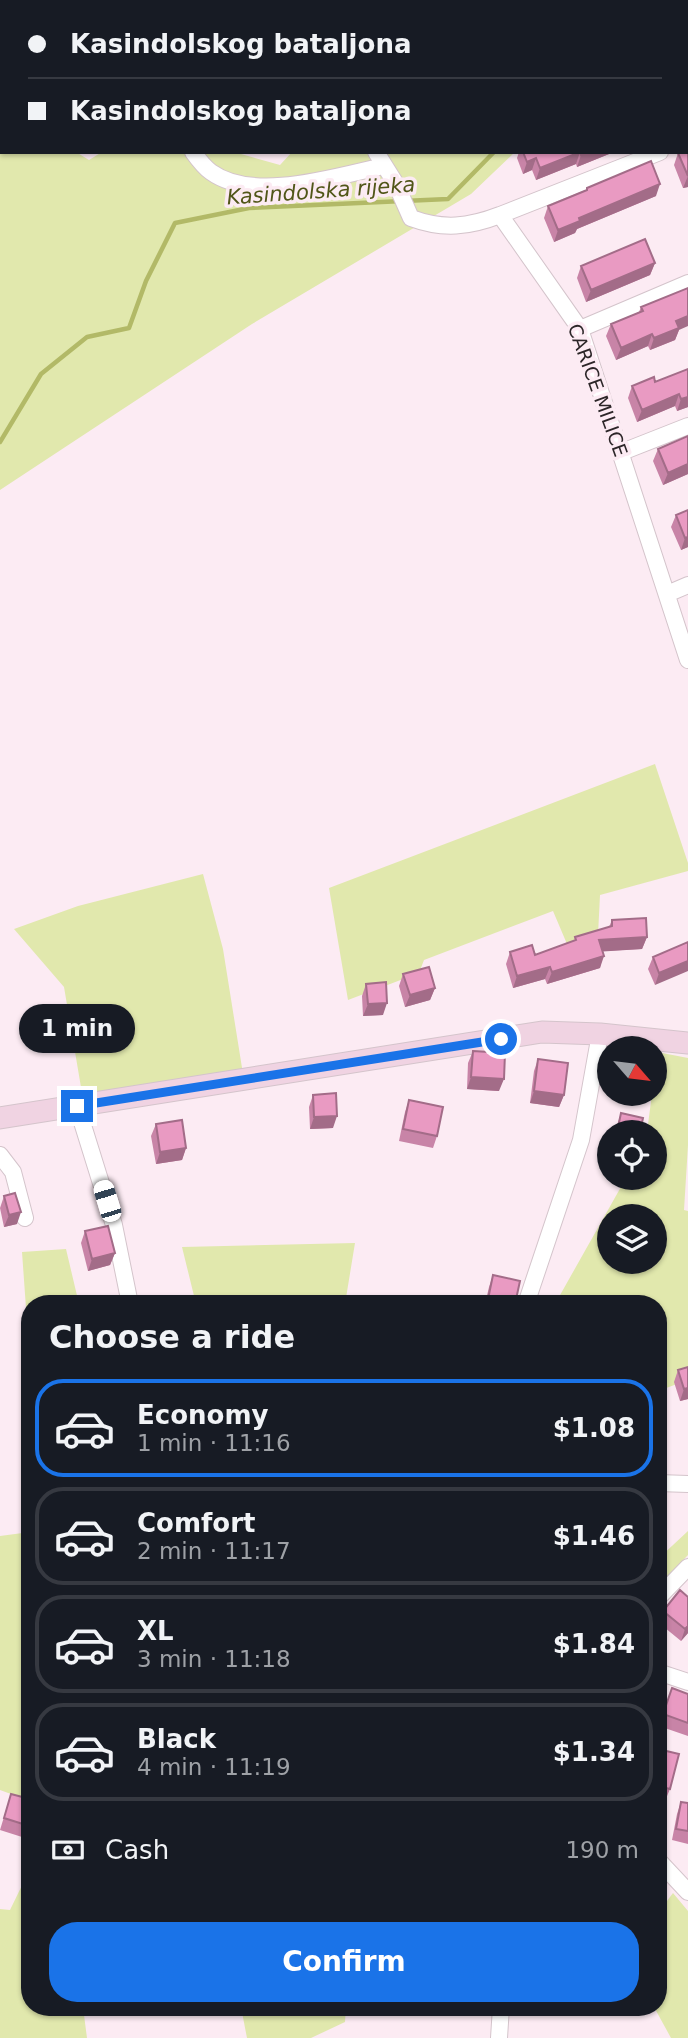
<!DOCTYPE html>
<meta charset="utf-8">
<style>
body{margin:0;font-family:"DejaVu Sans",sans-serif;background:#20242c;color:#f1f3f6;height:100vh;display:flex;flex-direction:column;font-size:26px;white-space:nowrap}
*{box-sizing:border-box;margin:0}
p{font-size:23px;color:#9ea1a6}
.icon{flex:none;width:38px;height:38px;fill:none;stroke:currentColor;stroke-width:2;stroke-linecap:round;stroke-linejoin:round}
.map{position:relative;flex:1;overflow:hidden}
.sheet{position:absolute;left:21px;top:1295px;width:646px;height:721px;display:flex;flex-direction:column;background:#171b24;border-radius:28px;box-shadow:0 2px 5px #0004}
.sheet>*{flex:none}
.guide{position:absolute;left:0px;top:0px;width:690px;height:154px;box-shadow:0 2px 5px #0004;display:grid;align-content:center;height:154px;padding:0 28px;background:#171b24}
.needle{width:46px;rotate:118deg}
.tools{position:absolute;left:597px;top:1036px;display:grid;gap:14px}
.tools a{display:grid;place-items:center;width:70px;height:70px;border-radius:50%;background:#171b24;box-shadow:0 2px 5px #0004;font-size:35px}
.end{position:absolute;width:32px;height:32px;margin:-16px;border:9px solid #1a73e8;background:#fff;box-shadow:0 0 0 4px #fff}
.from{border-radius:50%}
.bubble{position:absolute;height:49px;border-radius:24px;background:#171b24;box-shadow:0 2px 5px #0004;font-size:23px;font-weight:700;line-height:49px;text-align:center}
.car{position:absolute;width:21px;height:42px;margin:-21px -10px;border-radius:9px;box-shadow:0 0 5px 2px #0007;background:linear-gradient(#fff 24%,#345 0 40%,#fff 0 76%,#345 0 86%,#fff 0)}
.guide b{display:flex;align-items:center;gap:24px;height:66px;font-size:26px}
.guide b+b{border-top:2px solid #363941}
.guide i{width:18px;height:18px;background:#f1f3f6}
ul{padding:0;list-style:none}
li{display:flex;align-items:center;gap:21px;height:98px;margin:0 14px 10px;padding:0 14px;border:4px solid #363941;border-radius:28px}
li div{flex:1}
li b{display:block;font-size:26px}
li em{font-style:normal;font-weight:700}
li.active{border-color:#1a73e8}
li>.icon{width:63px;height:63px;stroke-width:1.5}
h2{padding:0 28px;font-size:32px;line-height:84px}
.pay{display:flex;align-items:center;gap:18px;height:77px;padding:0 28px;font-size:26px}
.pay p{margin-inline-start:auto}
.cta{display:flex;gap:14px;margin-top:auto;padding:14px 28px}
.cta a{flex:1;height:80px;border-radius:28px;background:#1a73e8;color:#fff;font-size:28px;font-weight:700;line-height:80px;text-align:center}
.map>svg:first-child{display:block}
.green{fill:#e1e8ad;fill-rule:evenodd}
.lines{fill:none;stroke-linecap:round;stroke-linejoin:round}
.stream{stroke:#b2b967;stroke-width:4.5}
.street-casing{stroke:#d4c4cb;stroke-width:18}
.secondary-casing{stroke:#d4c4cb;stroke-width:23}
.street{stroke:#fff;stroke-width:16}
.secondary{stroke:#f0d3e2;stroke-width:21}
.wall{fill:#c884a7}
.shaded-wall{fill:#a36c88}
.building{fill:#e99ac2;stroke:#a36c88;stroke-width:2}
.route{stroke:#1a73e8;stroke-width:9}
.labels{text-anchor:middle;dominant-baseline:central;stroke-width:7;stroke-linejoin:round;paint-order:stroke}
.street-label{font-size:19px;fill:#2c2628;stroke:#fcebf3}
.water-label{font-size:21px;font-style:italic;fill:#515619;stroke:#fcebf3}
</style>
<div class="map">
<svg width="688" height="2038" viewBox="0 0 688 2038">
<rect width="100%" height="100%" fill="#fcebf3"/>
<path class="green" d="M567,0H688V40V2H565Z
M0,108L2,152H76L89,160L102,152H234L280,165L292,152H515L471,194L252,324L0,490Z
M655,764L688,863V871L600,895L598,935L567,944L553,911L424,960L419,973L348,1000L329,888Z
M203,874L223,949L243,1074L83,1099L64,987L14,929L78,906Z
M657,1052L688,1058V1145L684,1210L688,1211V1380L658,1391V1304H555L626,1178H654V1132H647L652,1094H654ZM609,1216H654V1262H609Z
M355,1243L345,1304H196L182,1247Z
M66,1249L79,1304H30V1364L22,1252Z
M688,1531V1555L658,1586V1559Z
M30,1532V1801L0,1790V1536Z
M30,1869V2007H83L87,2038H0V1909L10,1910Z
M673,1893L688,1911V2038H671L654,2007H658V1913Z
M241,2007H346L345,2022L311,2038H247Z"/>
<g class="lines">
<path class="stream" d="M0,442L41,374L87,337L129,328L146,281L175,223L249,208L448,199L494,152"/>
<g class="street-casing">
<path id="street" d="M25,0L28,2
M323,0L324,2
M419,2L420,0
M688,142V141
M193,152C198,159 204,167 211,172C254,203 337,176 384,166
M376,152L396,184L411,218C443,230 469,227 500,215L580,329L688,660
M500,215L660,152
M580,329L688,283
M622,452L688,426
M667,594L688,585
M77,1106L114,1225L130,1304
M0,1155L13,1172L25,1218
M526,1304L581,1140L600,1034
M658,1483L688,1484
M658,1598L688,1567
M658,1672L688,1682
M658,1860L688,1892
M499,2038L501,2007"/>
</g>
<g class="secondary-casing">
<path id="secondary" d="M0,1118L542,1032L600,1034L688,1043"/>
</g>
<use href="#street" class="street"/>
<use href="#secondary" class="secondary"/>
</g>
<path class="wall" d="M335,0H362L359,2H337Z
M519,152H614L577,167L576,164L536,180L532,170L523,174L517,158Z
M688,152V187L683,188L674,165L678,153Z
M587,188L656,196L577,229L575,233L554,242L544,218L548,206L586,191Z
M655,263L650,275L586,302L577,278L581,266Z
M641,307L679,330L675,340L650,350L648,346L616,360L606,336L611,324L639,312Z
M688,369V407L677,411L675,406L637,422L628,398L632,386L655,382Z
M688,436V474L663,485L653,461L658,449Z
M688,510V547L681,550L671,527L676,515Z
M612,920L647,937L642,949L603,951L600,968L547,984L545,979L513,988L506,964L510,952L535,955L574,941L575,937L609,927Z
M688,942L655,985L648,969L653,957Z
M403,974L435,988L430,1000L405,1007L399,986Z
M366,984L383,1015L363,1016L362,996Z
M473,1051L499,1091L467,1089L468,1063Z
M538,1059L564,1095L559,1107L530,1103L534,1071Z
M313,1095L333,1128L310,1129L309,1107Z
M409,1100L437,1136L433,1148L399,1141L405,1112Z
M621,1113L640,1132H615Z
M156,1124L186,1148L182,1160L156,1164L151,1136Z
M4,1196L17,1224L4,1227L0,1208Z
M85,1231L115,1253L110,1265L88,1271L81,1243Z
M493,1275L515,1304H485L489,1287Z
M678,1370L688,1399L680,1401L674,1382Z
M688,1597V1633L681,1641L659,1623L663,1611Z
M672,1688L688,1694V1736L659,1726Z
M658,1749L670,1789L665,1801L658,1799Z
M11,1794L26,1825L22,1837L0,1830Z
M681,1802L688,1803V1844L672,1840L677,1814Z
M223,2007H243L242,2009L225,2015Z
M528,2007H540L531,2013Z"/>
<path class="shaded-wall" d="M348,0H362L359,2H347Z
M580,152L576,164L536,180L540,168Z
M587,152H614L577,167L581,155Z
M536,158L532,170L523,174L527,162Z
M688,176V187L683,188Z
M660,184L656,196L577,229L575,233L554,242L558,230L579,218Z
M655,263L650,275L586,302L591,290Z
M688,316V326L679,330L675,340L650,350L654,338L676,321Z
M652,334L648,346L616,360L621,348Z
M679,394L675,406L637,422L642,410Z
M688,397V407L677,411L681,399Z
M688,464V474L663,485L668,473Z
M688,537V547L681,550L685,538Z
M647,937L642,949L595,952L599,940Z
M604,956L600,968L547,984L552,972Z
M688,961V971L655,985L659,973Z
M550,967L545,979L513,988L517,976Z
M435,988L430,1000L405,1007L410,995Z
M387,1003L383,1015L363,1016L368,1004Z
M471,1077L504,1079L499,1091L467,1089Z
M534,1091L564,1095L559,1107L530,1103Z
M337,1116L333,1128L310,1129L314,1117Z
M186,1148L182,1160L156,1164L160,1152Z
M21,1212L17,1224L4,1227L9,1215Z
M115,1253L110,1265L88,1271L92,1259Z
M688,1388V1399L680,1401L684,1389Z
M688,1626V1633L681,1641L685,1629Z
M228,2007H243L242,2009L225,2015Z
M533,2007H540L531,2013Z"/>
<path class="building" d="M688,148V176L678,153L688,152Z
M523,152H587L581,155L580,152L540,168L536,158L527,162Z
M651,161L660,184L579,218L580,221L558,230L548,206L587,190V188Z
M645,239L655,263L591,290L581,266Z
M688,288V316L676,321L679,328L654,338L652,334L621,348L611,324L643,311L641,307Z
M688,369V397L681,399L679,394L642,410L632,386L654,377L655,382Z
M688,436V464L668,473L658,449Z
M688,510V537L685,538L676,515Z
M646,918L647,937L599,940L604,956L552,972L550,967L517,976L510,952L532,945L535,955L576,940L575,937L612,926V920Z
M688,942V961L659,973L653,957Z
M429,967L435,988L410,995L403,974Z
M386,982L387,1003L368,1004L366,984Z
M473,1051L505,1053L504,1079L471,1077Z
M538,1059L568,1063L564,1095L534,1091Z
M336,1093L337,1116L314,1117L313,1095Z
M409,1100L443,1107L437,1136L403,1129Z
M621,1113L643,1118L640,1132H617Z
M182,1120L186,1148L160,1152L156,1124Z
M15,1193L21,1212L9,1215L4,1196Z
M108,1226L115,1253L92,1259L85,1231Z
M493,1275L520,1281L515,1304H487Z
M688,1367V1388L684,1389L678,1370Z
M658,1434H662L660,1461L658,1460Z
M680,1590L688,1597V1626L685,1629L663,1611Z
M672,1688L688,1694V1723L663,1714Z
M658,1749L679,1754L670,1789L658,1786Z
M11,1794L30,1799V1813L26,1825L4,1818Z
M681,1802L688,1803V1831L676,1829Z"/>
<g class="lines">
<path class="route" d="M77,1106L501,1039"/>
</g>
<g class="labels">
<g class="street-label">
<text transform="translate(598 390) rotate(70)">CARICE MILICE</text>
</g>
<g class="water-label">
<text transform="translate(321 191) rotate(-4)">Kasindolska rijeka</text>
</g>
</g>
</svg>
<div class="tools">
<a><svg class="needle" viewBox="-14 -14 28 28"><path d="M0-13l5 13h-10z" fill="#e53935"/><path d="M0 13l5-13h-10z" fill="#9ea1a6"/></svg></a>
<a><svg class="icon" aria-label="locate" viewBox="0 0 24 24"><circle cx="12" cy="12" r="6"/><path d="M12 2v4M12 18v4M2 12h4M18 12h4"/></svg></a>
<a><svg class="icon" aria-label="layers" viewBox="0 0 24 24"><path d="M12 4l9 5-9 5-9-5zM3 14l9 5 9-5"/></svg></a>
</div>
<i class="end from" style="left:501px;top:1039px"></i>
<i class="end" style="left:77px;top:1106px"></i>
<div class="bubble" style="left:19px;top:1004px;width:116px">1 min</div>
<i class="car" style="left:107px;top:1201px;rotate:343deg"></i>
<div class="guide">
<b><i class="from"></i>Kasindolskog bataljona</b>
<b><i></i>Kasindolskog bataljona</b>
</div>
<section class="sheet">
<h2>Choose a ride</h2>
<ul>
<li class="active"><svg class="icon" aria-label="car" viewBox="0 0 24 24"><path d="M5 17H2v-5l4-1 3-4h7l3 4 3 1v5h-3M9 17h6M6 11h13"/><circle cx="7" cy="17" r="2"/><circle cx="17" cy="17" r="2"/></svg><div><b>Economy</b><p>1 min · 11:16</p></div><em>$1.08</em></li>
<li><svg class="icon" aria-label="car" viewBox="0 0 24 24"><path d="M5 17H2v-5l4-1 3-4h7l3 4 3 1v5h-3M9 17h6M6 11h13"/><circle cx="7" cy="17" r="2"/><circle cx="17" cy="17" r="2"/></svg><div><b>Comfort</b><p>2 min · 11:17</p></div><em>$1.46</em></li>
<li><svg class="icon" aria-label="car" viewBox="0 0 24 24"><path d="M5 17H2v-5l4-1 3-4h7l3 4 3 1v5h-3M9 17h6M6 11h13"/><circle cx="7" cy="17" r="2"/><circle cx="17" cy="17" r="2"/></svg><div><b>XL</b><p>3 min · 11:18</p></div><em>$1.84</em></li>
<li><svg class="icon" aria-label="car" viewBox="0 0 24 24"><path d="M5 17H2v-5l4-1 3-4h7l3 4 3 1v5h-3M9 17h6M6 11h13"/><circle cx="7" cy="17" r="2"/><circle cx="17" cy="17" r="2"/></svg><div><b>Black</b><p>4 min · 11:19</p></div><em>$1.34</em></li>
</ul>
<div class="pay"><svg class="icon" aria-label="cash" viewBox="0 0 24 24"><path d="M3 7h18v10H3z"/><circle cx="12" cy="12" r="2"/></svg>Cash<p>190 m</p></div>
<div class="cta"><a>Confirm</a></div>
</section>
</div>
